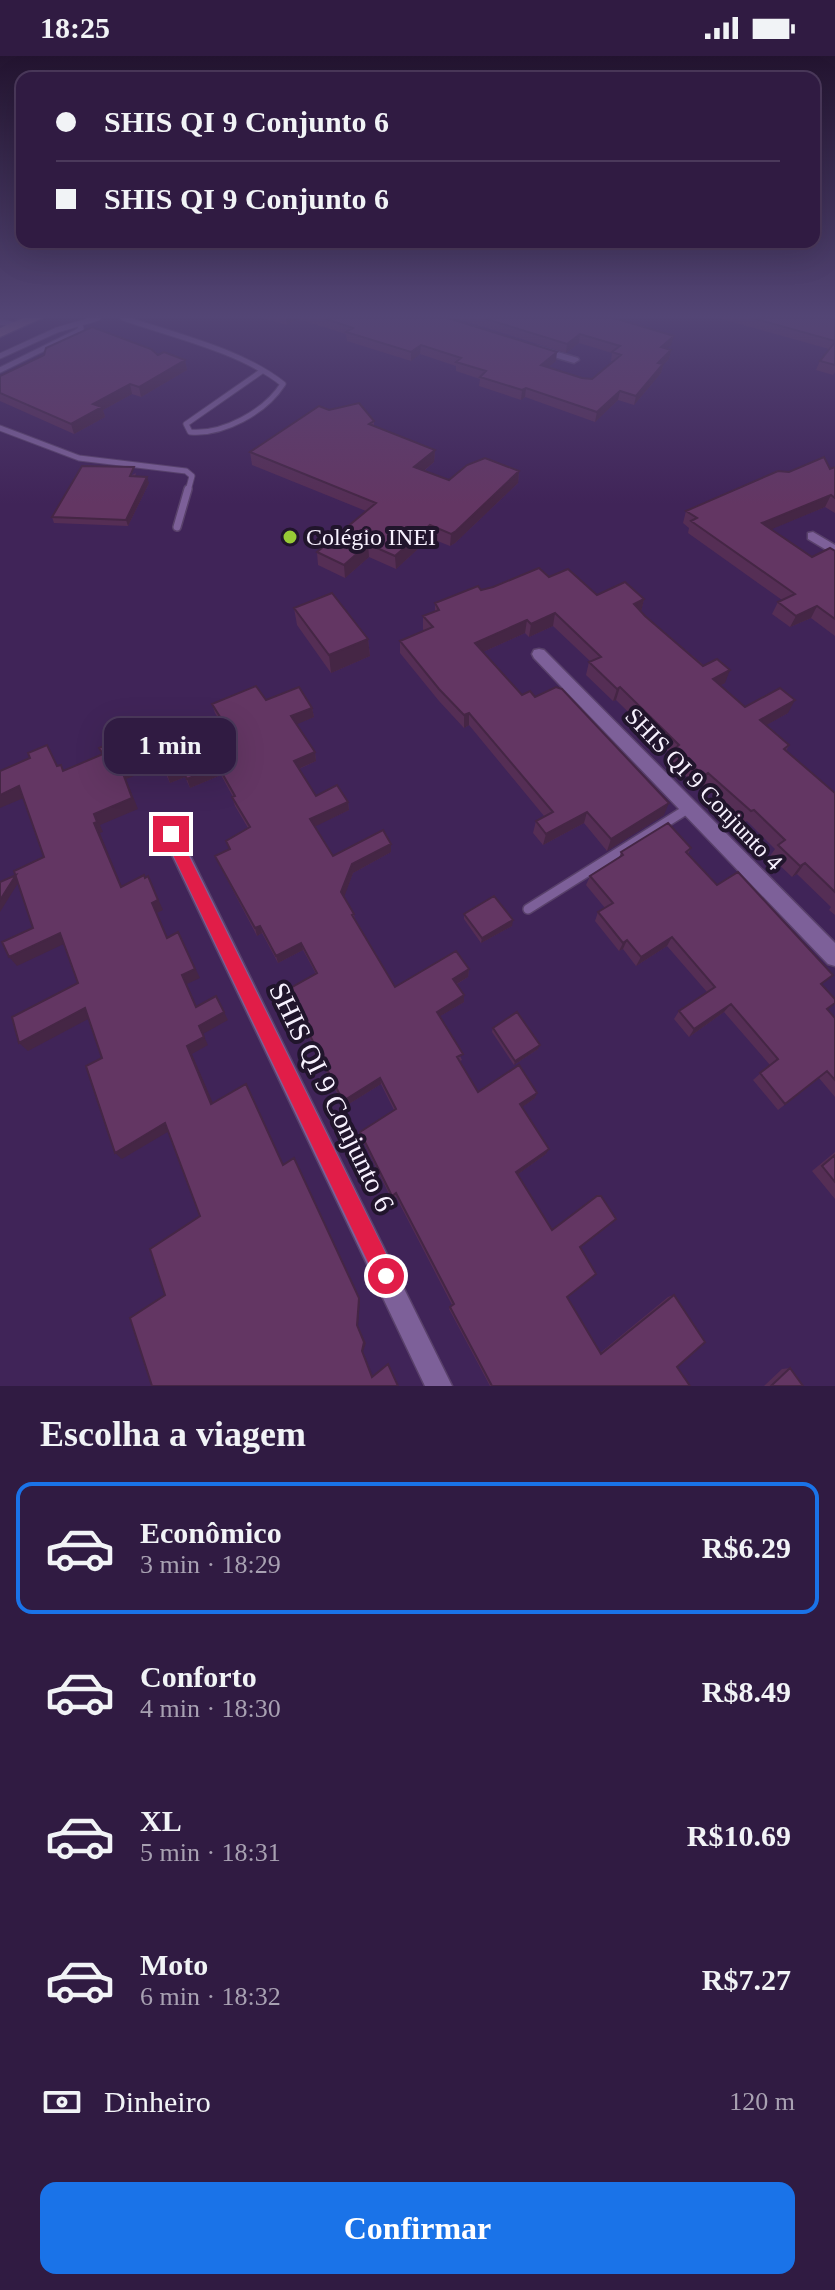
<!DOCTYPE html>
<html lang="pt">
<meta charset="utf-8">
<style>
body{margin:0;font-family:"Times New Roman",serif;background:#382449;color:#f1f3f6;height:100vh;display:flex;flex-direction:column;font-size:30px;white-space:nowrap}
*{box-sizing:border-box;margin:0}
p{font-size:26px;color:#a8a1b2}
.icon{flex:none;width:44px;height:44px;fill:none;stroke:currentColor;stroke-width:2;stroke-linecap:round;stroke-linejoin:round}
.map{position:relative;height:1330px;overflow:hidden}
.sheet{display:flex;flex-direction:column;background:#301b42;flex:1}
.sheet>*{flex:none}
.guide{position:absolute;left:16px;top:16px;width:804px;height:176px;border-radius:16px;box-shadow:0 8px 32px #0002,0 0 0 2px #4b395b;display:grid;align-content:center;height:176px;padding:0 40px;background:#301b42}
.end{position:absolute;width:36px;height:36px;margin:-18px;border:10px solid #e11d48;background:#fff;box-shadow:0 0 0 4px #fff}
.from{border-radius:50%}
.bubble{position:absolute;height:56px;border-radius:16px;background:#301b42;box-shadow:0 8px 32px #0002,0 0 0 2px #4b395b;font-size:26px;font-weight:700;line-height:56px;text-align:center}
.guide b{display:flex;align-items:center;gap:28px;height:76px;font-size:30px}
.guide b+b{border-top:2px solid #4b395b}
.guide i{width:20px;height:20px;background:#f1f3f6}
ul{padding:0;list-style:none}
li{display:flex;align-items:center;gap:24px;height:132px;margin:0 16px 12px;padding:0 24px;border:4px solid transparent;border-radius:16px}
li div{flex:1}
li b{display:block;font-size:30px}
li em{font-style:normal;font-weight:700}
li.on{border-color:#1a73e8}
li>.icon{width:72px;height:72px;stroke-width:1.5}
h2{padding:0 40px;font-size:36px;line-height:96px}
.pay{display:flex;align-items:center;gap:20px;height:88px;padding:0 40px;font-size:30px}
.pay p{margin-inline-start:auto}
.action{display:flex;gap:16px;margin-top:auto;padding:16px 40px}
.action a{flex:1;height:92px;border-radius:16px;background:#1a73e8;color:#fff;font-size:32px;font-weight:700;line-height:92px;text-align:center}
.status{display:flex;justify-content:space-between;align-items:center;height:56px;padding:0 40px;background:#301b42;direction:ltr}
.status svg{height:22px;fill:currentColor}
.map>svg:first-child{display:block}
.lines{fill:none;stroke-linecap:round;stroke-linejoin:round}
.lane-far2-casing{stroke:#59416b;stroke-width:7}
.lane-far1-casing{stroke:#59416b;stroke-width:10}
.lane-casing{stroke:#59416b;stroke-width:12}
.street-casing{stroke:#59416b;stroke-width:3}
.secondary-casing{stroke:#59416b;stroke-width:3}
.lane-far2{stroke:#7d6099;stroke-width:5}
.lane-far1{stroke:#7d6099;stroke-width:7}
.lane{stroke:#7d6099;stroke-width:9}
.street{fill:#7d6099;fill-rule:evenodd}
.secondary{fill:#957189;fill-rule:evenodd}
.wall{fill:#552e55}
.shaded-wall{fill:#452645}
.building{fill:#633663;stroke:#452645;stroke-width:2}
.route{fill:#e11d48}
.poi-dot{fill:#98cb36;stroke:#21152c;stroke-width:3}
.labels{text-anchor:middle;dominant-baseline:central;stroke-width:8;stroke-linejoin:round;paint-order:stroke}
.poi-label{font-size:24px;fill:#f7f1fe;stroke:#21152c;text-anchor:start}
.street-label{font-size:24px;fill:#f7f1fe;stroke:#21152c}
.near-street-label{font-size:28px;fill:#f7f1fe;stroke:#21152c}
</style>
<div class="status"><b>18:25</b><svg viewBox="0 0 49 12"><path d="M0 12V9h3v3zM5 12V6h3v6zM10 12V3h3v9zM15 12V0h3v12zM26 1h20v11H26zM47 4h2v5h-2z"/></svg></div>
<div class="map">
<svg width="835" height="1330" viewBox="0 0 835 1330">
<rect width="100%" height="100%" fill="#402458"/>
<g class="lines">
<g class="lane-far2-casing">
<path id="lane-far2" d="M123,262C173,279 242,295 283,328C265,356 223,379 190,376L186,368L262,315
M0,300L57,274L98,262
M0,314L75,277L81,273L80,269
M0,372L79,402L186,415L192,420L188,435"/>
</g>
<g class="lane-far1-casing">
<path id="lane-far1" d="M177,471L188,433"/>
</g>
<g class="lane-casing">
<path id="lane" d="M528,853L689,752"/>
</g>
<g class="street-casing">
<path id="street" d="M0,263L19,267L14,270L0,269Z
M537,290L578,302L579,304L574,307L534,295L532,293Z
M813,476L835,489V499L808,483V477Z
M539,593L544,594L835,887V910L828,908L534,602L532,598L534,594Z
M171,770L177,773L452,1330H425L162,778L165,773Z"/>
</g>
<g class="secondary-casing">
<path id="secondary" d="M23,262H42L0,281V272Z"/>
</g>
<use href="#lane-far2" class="lane-far2"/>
<use href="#lane-far1" class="lane-far1"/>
<use href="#lane" class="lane"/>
<use href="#street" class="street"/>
<use href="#secondary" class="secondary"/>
</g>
<path class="wall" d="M263,262H448L556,305L548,311L582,322L592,323L613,306L611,305L612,297L579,287L566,297L455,262H614L671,289L666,293L671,294L669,303L663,309L661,317L634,349L618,344L595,366L525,341L521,344L479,330L480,323L456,315V310L420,298L411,305L347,285L346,278L298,263L287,269Z
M718,262H830L835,264V316L833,319L816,314L820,305L829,293Z
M44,299H158L185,304L187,314L141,341L132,338L103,354L105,361L74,378L0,345V320Z
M329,354L374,365V370L435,394L434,406L424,415L449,424L519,415L518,427L455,487L450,490L430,482L396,513L369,501L345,522L318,509L317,496L366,455L252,409L250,396Z
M835,411V457L825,451L771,473L812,501L835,495V580L811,562L790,571L772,558L778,546L782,544L688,477L689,472L683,467L686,455L789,416L830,413Z
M136,417L135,420L149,427L128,470L54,467L52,461Z
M549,521L597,539L644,543L641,555L645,560L725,627L720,629L745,651L788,657L766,669L789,689L786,695L835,737V859L829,854L831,851L797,818L792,821L770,800L775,793L747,765L745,766L702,729L698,732L670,704L672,699L616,644L613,645L586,619L589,606H591L553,570L529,581L525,577L483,596L522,639L664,759L607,795L584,767L543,789L533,777L536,765L544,760L469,669L464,672L439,645L400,597V585L424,575L423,573V560L435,555V547L481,534Z
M294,552L368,583L370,600L331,617L297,569Z
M266,644L312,652L314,661L296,668L315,696L316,705L299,713L316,740L348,746L349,754L315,770L333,800L391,796L353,817L344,840L354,858L355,865L395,931L469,913L468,921L457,928L464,939V946L440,960L462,1004L460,1005L478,1036L537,1037L535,1042L522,1051L546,1098L518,1118L552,1174L580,1192L567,1241L600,1297L668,1241L674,1239L677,1311L690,1330H490L449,1253L452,1249L396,1141L392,1144L361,1081L360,1076L394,1054L381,1028L344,1051L289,941L287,934L316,918L303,894L278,907L262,877L257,880L219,808L215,800L229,793L226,785L248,772L235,750L232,741H233L221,719L190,732L185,721L170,727L156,697L220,665L215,657L212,648Z
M691,792L688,798L717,829L822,929L828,954L835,962V1041L819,1022L778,1054L753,1024L770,1009L724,956L689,981L674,963L679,955L707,936L667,890L636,910L623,893L619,895L595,865L598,856L605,852L586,829L590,820L619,802L621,796Z
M464,858L512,870L481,887L464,863Z
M493,972L538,993L514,1009L492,976Z
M835,1096V1143L812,1115Z
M790,1312L803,1330H764L782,1313Z"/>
<path class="shaded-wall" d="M286,262H298V263L287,269Z
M580,278L579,287L566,297L567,288Z
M674,280L671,289L659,300L661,291Z
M421,289L420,298L411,305V296Z
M671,294L669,303L663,309L661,317L634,349L636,340L658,307Z
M557,296L556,305L540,318L541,309Z
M185,304L187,314L141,341L139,331Z
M130,328L132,338L103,354L105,361L74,378L71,368L93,348Z
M526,332L525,341L521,344L522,334Z
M620,335L618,344L595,366L597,356Z
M435,394L434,406L414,423V411Z
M519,415L518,427L455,487L450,490L451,478Z
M147,421L149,427L128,470L126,464Z
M831,439L825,451L758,479L762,467Z
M430,469V482L396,513L395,500Z
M368,488L369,501L345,522L344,509Z
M644,543L641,556L634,548Z
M817,550L811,562L790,571L796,560Z
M555,557L553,570L529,581L531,568Z
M527,564L525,577L474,600L475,587Z
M368,583L370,600L331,617L329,599Z
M730,614L725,627L708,636L713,623Z
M620,631L616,644L613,645L617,633Z
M795,644L788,657L754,676L760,664Z
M312,652L314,661L293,670L291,660Z
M469,657V669L464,672V659Z
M315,696L316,705L296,714L294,705Z
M129,709L134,720L126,723L138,753L100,769L103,776L100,777L126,841L121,831L94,767V758L121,712Z
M218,710L221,719L190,732L187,723Z
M181,712L185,721L170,727L167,718Z
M708,717L702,729L698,732L703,720Z
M19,730L26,741L0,752V739Z
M348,746L349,754L312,772L310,763Z
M669,747L664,759L607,795L611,783Z
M587,756L584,767L543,789L546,778Z
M391,788V796L353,817L343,844L341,836L352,808Z
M805,807L797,818L792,821L800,810Z
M16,819L20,824L0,856V844Z
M148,820L163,854L157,857L172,891L152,847Z
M513,864L512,870L481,887L482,882Z
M260,870L262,877L257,880L255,872Z
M178,876L200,922L187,928L200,959L182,919Z
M60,877L68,886L17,910L9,901Z
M672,881L667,890L636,910L641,901Z
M627,884L623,893L619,895L623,887Z
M301,887L303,894L278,907L276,900Z
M469,913L468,921L453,930V923Z
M464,939V946L437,962V956Z
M731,948L724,956L689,981L694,973Z
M85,952L92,961L28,995L19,987Z
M224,956L228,964L203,978L208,989L192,998L216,1054L211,1048L187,990L199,970Z
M540,989L538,993L514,1009L515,1005Z
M380,1022L381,1028L344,1051L343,1045Z
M537,1037L535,1042L518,1054L520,1048Z
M165,1067L171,1074L122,1103L115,1097Z
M549,1093L546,1098L514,1121L516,1116Z
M294,1102L360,1244L358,1271L366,1287L363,1296L374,1321L362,1295L357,1269Z"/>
<path class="building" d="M323,262H448L557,296L541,309L582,322L592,323L621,299L612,296L620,290L580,278L567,288L483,262H614L674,280L661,291L671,294L658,307L663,308L636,340L620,335L597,356L526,332L522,334L480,321L486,315L456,306L461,302L421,289L411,296L346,276L353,272Z
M752,262H830L835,264V285Z
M92,271L151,293L158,299L164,296L185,304L139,331L130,328L93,348L102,351L71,368L0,337V320L44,299L46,292Z
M835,286V309L820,305Z
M359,347L374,365L369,368L435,394L414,411L449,424L467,409L485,402L519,415L456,475L451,478L430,469L395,500L368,488L344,509L317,496L376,447L250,396L319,350L329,354Z
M824,401L830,413L835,411V442L831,439L762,467L812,501L830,492L835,495V563L817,550L796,560L778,546L795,538L691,465L697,462L686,455L778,415L789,416Z
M82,410L134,411L130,420L147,421L126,464L52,461Z
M539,512L549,521L568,513L597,539L625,526L644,543L634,548L645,560L703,610L717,603L730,614L713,623L745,651L780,632L795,644L760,664L789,689L784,693L835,737V836L805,807L800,810L778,789L785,784L754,754L751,755L708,717L703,720L675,692L679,689L620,631L617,633L589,606L601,601L555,557L531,568L527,564L475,587L522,639L530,635L535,641L556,631L562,633L669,747L611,783L587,756L546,778L536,765L553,756L469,657L464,659L439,633L400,585L433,571L423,560L439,554L435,547L478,530L481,534L493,531Z
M332,537L368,583L329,599L294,552Z
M256,630L266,644L299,631L312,652L291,660L315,696L294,705L316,740L337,729L348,746L310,763L333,800L383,774L391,788L352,808L341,836L354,858L352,859L395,931L456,895L469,913L453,923L464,939L437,956L463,998L457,1001L478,1036L519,1009L537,1037L520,1048L549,1093L516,1116L552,1174L597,1140H601L616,1163L580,1191L596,1218L567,1241L601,1298L674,1239L705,1286L677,1311L690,1330H492L450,1251L454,1248L396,1137L392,1140L360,1076L396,1053L380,1022L343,1045L287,934L317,917L301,887L276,900L260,870L255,872L215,800L230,793L226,785L250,771L232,741L235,740L218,710L187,723L181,712L167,718L156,697L171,691L169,687L222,664L212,648Z
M118,684L129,709L121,712L132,742L94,758L97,766L94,767L121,831L144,819L145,822L148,820L158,844L152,847L167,882L178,876L195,913L182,919L196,951L216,940L224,956L199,970L204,981L187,990L211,1048L246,1028L283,1109L294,1102L359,1242L357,1269L364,1286L362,1295L372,1321L388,1308L398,1330H152L130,1262L165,1239L150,1193L200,1160L165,1067L115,1097L86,1010L102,1002L85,952L19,987L12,961L78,927L60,877L9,901L2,886L33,872L14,815L44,801L19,730L0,739V715L30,702L28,697L47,689L57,710L61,709L63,715L103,698L99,692Z
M668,767L691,792L686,796L717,829L738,816L833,919L821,928L835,943V947L827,953L835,962V1024L827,1015L785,1048L760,1017L778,1003L731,948L694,973L679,955L715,931L672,881L641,901L627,884L623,887L598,856L613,847L590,820L623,799L621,796Z
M16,819L0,844V826Z
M494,840L513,864L482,882L464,858Z
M517,956L540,989L515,1005L493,972Z
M835,1099V1126L822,1110Z
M790,1312L803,1330H771Z"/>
<linearGradient id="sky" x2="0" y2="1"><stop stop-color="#231430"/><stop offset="0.58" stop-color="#534575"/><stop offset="1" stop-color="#534575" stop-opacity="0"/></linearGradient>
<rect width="835" height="448" fill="url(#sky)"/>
<path class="route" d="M171,772L176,774L393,1212L396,1220L393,1227L386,1230L378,1227L163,778Z"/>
<circle class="poi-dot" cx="290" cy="481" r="8"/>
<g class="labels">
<g class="poi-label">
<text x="306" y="481">Colégio INEI</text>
</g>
<g class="street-label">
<text transform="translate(704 733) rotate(46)">SHIS QI 9 Conjunto 4</text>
</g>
<g class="near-street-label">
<text transform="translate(332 1041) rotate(64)">SHIS QI 9 Conjunto 6</text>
</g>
</g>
</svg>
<i class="end from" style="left:386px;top:1220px"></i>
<i class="end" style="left:171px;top:778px"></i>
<div class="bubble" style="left:104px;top:662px;width:132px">1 min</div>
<div class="guide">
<b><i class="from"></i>SHIS QI 9 Conjunto 6</b>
<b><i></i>SHIS QI 9 Conjunto 6</b>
</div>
</div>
<section class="sheet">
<h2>Escolha a viagem</h2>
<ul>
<li class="on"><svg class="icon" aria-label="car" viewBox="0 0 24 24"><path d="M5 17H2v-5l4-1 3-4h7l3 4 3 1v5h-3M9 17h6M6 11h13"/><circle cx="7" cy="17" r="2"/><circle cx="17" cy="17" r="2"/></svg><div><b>Econômico</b><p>3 min · 18:29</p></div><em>R$6.29</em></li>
<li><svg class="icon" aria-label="car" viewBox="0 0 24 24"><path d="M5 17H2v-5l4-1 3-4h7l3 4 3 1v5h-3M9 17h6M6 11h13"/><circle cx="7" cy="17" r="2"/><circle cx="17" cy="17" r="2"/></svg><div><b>Conforto</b><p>4 min · 18:30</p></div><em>R$8.49</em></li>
<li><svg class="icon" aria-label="car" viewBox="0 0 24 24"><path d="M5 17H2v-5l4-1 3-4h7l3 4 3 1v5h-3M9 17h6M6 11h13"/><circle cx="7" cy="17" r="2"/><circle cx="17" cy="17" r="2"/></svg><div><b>XL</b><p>5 min · 18:31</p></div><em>R$10.69</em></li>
<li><svg class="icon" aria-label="car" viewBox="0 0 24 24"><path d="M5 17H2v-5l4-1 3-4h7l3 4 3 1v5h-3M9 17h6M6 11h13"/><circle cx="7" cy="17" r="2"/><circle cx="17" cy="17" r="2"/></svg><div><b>Moto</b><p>6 min · 18:32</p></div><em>R$7.27</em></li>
</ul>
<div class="pay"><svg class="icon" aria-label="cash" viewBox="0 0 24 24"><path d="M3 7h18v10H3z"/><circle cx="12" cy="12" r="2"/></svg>Dinheiro<p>120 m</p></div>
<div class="action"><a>Confirmar</a></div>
</section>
